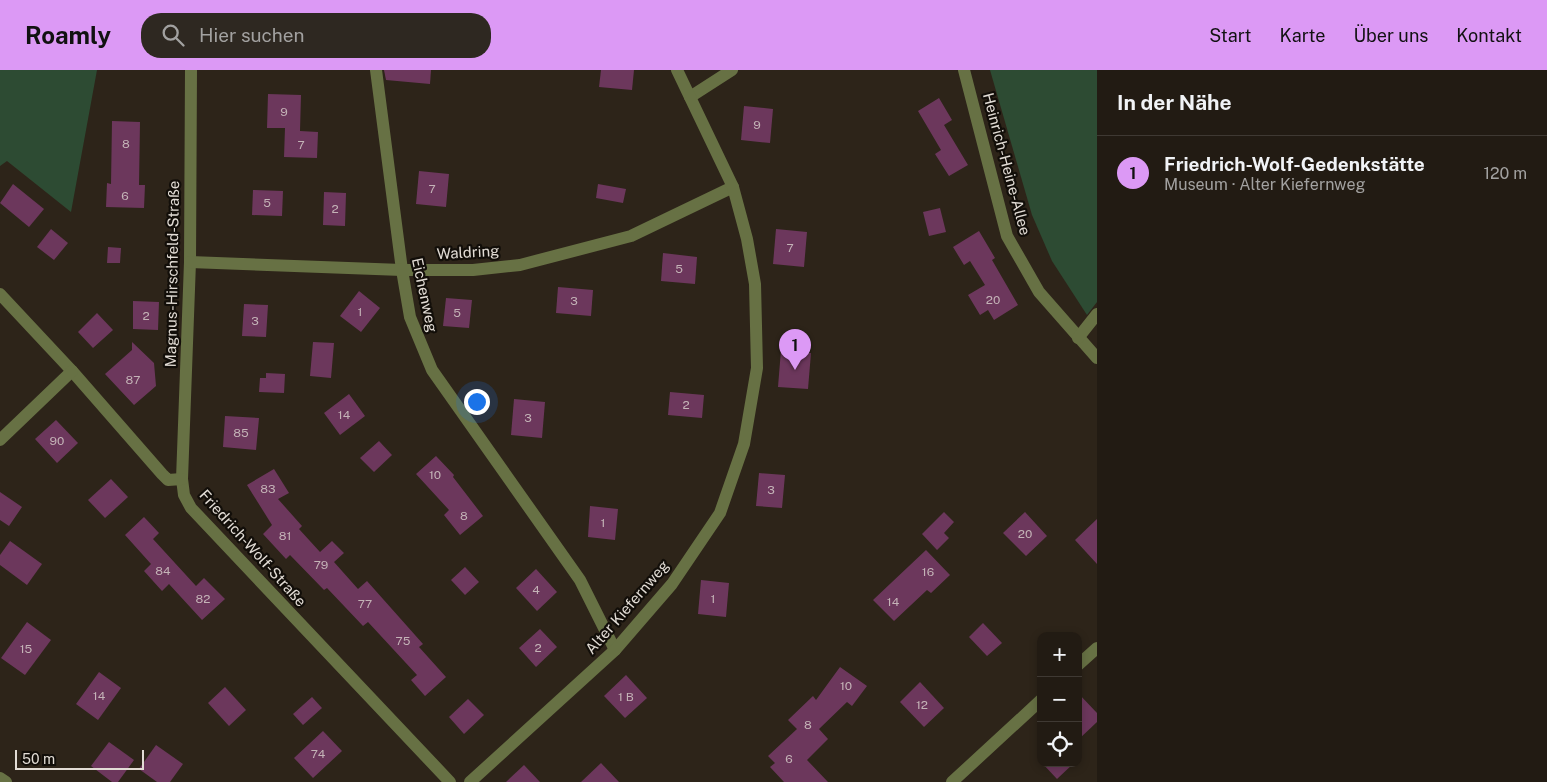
<!DOCTYPE html>
<html lang="de">
<head>
<meta charset="utf-8">
<style>
	:root { --surface:#221b13; --page:#2e2821; --text:#f1f3f6; --muted:#a2a1a0; --line:#3f3933; --accent:#dc99f5 }
	body { margin:0; font-family:"Public Sans",sans-serif; background:var(--page); color:var(--text) }
	.controls { position:absolute; right:15px; bottom:15px; display:grid; overflow:hidden; border-radius:10px; box-shadow:0 2px 8px #0003 }
	.controls button { width:45px; height:45px; display:grid; place-items:center; padding:0; border:0; border-bottom:1px solid var(--line); background:var(--surface); color:var(--text); font:25px sans-serif }
	.scale { position:absolute; left:15px; bottom:12px; width:129px; box-sizing:border-box; padding-left:5px; border:2px solid #e2dcd5; border-top:0; font-size:14px; line-height:18px; white-space:nowrap; color:#e2dcd5; -webkit-text-stroke:4px #120e09; paint-order:stroke }
	.you { position:absolute; left:476px; top:331px; width:18px; height:18px; margin:-12px; border:4px solid #fff; border-radius:50%; background:#1a73e8; box-shadow:0 0 0 8px #1a73e833 }
	.badge { display:grid; place-items:center; width:32px; height:32px; border-radius:50%; background:var(--accent); color:#111; font-size:16px; font-weight:700 }
	.pin { position:absolute; translate:-50% -41px; filter:drop-shadow(0 1px 2px #0008) }
	.pin::after { content:''; position:absolute; top:26px; width:18px; height:15px; background:inherit; clip-path:polygon(0 0,100% 0,50% 100%) }
	.list { margin:0; padding:0; list-style:none }
	h2 { display:flex; justify-content:space-between; align-items:center; height:65px; margin:0; padding:0 20px; font-size:21px }
	h2 small { font-size:16px; font-weight:400; color:var(--muted) }
	.list li { display:grid; grid-template-columns:32px 1fr auto; gap:15px; align-items:center; box-sizing:border-box; height:75px; padding:0 20px; border-top:1px solid var(--line) }
	.list b { display:block; font-size:19px; white-space:nowrap }
	.list p { margin:0; font-size:16px; white-space:nowrap; color:var(--muted) }
	.list em { font-size:16px; font-style:normal; color:var(--muted) }
	.icon { flex:none; width:28px; height:28px; fill:none; stroke:currentColor; stroke-width:2; stroke-linecap:round; stroke-linejoin:round }
	.map { position:relative; flex:none; width:1097px; height:712px; overflow:hidden }
	header { display:flex; align-items:center; gap:30px; box-sizing:border-box; height:70px; padding:0 25px; background:var(--accent); color:#111 }
	header strong { font-size:24px }
	nav { display:flex; gap:28px; margin-inline-start:auto; font-size:18px }
	.search { width:350px; height:45px; background:var(--page); display:flex; align-items:center; gap:12px; box-sizing:border-box; padding:0 18px; border-radius:20px; color:var(--muted); font-size:19px }
	main { display:flex }
	aside { flex:1; background:var(--surface) }
	.map>svg:first-child { display:block }
	.green { fill:#2d4b33 }
	.building { fill:#6c375c }
	.lines { fill:none; stroke-linecap:round; stroke-linejoin:round }
	.minor { stroke:#677144; stroke-width:12 }
	.labels { text-anchor:middle; dominant-baseline:central; stroke-width:4.5; stroke-linejoin:round; paint-order:stroke }
	.number-label { font-size:12px; fill:#c4b3b7 }
	.street-label { font-size:15px; fill:#e2dcd5; stroke:#120e09 }
</style>
</head>
<body>
<header>
<strong>Roamly</strong>
<div class="search"><svg class="icon" aria-label="search" viewBox="0 0 24 24"><circle cx="10" cy="10" r="6"/><path d="M15 15l6 6"/></svg>Hier suchen</div>
<nav><a>Start</a><a>Karte</a><a>Über uns</a><a>Kontakt</a></nav>
</header>
<main>
<div class="map">
<svg width="1097" height="712" viewBox="0 0 1097 712">
	<rect width="100%" height="100%" fill="#2d2419"/>
	<g class="green">
		<polygon points="0,0 97,0 71,142 7,91 0,96"/>
		<polygon points="990,0 1097,0 1097,232 1087,245 1052,191 1032,145"/>
	</g>
	<g class="building">
		<polygon points="384,0 431,0 430,14 386,10"/>
		<polygon points="601,0 634,0 632,20 599,17"/>
		<polygon points="268,24 301,25 300,61 318,62 317,88 284,87 285,58 267,58"/>
		<polygon points="939,28 952,50 944,55 968,95 949,106 935,84 941,80 918,41"/>
		<polygon points="744,36 773,39 770,73 741,70"/>
		<polygon points="112,51 140,52 139,115 145,115 144,138 106,137 107,113 111,114"/>
		<polygon points="419,101 449,104 446,137 416,134"/>
		<polygon points="13,114 44,139 29,157 0,133"/>
		<polygon points="598,114 626,119 623,133 596,128"/>
		<polygon points="253,120 283,121 282,146 252,145"/>
		<polygon points="324,122 346,123 345,156 323,155"/>
		<polygon points="940,138 946,162 929,166 923,142"/>
		<polygon points="51,159 68,173 54,190 37,177"/>
		<polygon points="776,159 807,162 804,197 773,194"/>
		<polygon points="979,161 995,188 992,190 1018,235 994,250 988,240 980,245 968,225 985,215 970,191 964,195 953,177"/>
		<polygon points="108,177 121,178 120,193 107,193"/>
		<polygon points="663,183 697,187 695,214 661,211"/>
		<polygon points="558,217 593,220 591,246 556,243"/>
		<polygon points="359,221 380,238 361,262 340,246"/>
		<polygon points="446,228 472,230 469,258 443,256"/>
		<polygon points="133,231 159,232 158,260 133,259"/>
		<polygon points="244,234 268,235 266,267 242,266"/>
		<polygon points="97,243 113,260 93,278 78,262"/>
		<polygon points="132,272 154,293 156,316 134,335 105,304 132,280"/>
		<polygon points="313,272 334,273 331,308 310,306"/>
		<polygon points="781,280 811,283 808,319 778,317"/>
		<polygon points="266,303 285,304 284,323 259,322 260,308 266,308"/>
		<polygon points="670,322 704,325 702,348 668,345"/>
		<polygon points="349,324 365,346 340,365 324,343"/>
		<polygon points="514,329 545,332 542,368 511,365"/>
		<polygon points="225,346 259,348 256,380 223,377"/>
		<polygon points="56,350 78,373 57,393 35,369"/>
		<polygon points="379,371 392,385 374,402 360,388"/>
		<polygon points="436,386 454,405 453,407 483,446 460,465 444,445 449,440 416,404"/>
		<polygon points="274,399 289,423 278,429 302,456 299,459 320,482 332,471 344,483 334,492 358,519 367,511 423,574 419,577 446,607 425,626 411,610 417,605 368,552 363,556 327,518 324,520 290,485 286,489 263,464 272,455 247,415"/>
		<polygon points="759,403 785,405 782,438 756,436"/>
		<polygon points="111,409 128,427 105,448 88,430"/>
		<polygon points="0,422 22,437 9,456 0,450"/>
		<polygon points="590,436 618,439 615,470 588,467"/>
		<polygon points="944,442 954,452 944,463 949,468 937,480 922,464"/>
		<polygon points="1025,442 1047,466 1026,486 1003,463"/>
		<polygon points="144,447 159,463 153,469 196,516 204,508 225,529 202,550 169,514 162,521 144,501 151,494 125,465"/>
		<polygon points="1097,449 1097,494 1075,470"/>
		<polygon points="10,471 42,494 27,515 0,495 0,485"/>
		<polygon points="926,480 950,505 931,523 927,520 894,551 873,530"/>
		<polygon points="465,497 479,512 465,525 451,510"/>
		<polygon points="536,499 557,522 537,541 516,518"/>
		<polygon points="701,510 729,513 726,547 698,544"/>
		<polygon points="27,552 51,570 25,605 1,588"/>
		<polygon points="983,553 1002,573 987,586 969,567"/>
		<polygon points="540,559 557,577 536,597 519,578"/>
		<polygon points="840,597 867,616 852,636 847,632 819,659 828,669 807,690 828,712 784,712 770,697 775,693 768,686 797,659 788,650 813,626 816,630"/>
		<polygon points="99,602 121,618 98,650 76,634"/>
		<polygon points="626,605 647,628 625,648 604,626"/>
		<polygon points="920,612 944,638 924,657 900,632"/>
		<polygon points="225,617 246,640 229,656 208,633"/>
		<polygon points="1078,623 1097,643 1097,652 1078,670"/>
		<polygon points="312,627 322,638 303,655 293,644"/>
		<polygon points="468,629 484,645 464,664 449,647"/>
		<polygon points="323,661 342,681 313,708 294,688"/>
		<polygon points="109,672 134,690 118,712 112,712 91,696"/>
		<polygon points="156,675 183,694 170,712 157,712 139,699"/>
		<polygon points="601,693 619,712 581,712"/>
		<polygon points="1042,693 1074,693 1057,709"/>
		<polygon points="524,695 540,712 506,712"/>
	</g>
	<g class="lines">
		<g class="minor">
			<polyline points="191,0 190,192 182,409 184,425 191,438 450,712"/>
			<polyline points="376,0 402,200 410,247 432,300 580,510 615,580"/>
			<polyline points="964,0 1007,166 1039,222 1097,288"/>
			<polyline points="690,27 732,0"/>
			<polyline points="190,192 402,200 473,200 520,195 631,166 733,117"/>
			<polyline points="0,224 72,301 162,404 168,410 182,409"/>
			<polyline points="1078,268 1097,244"/>
			<polyline points="0,370 72,301"/>
			<polyline points="1078,595 1097,578"/>
			<polyline points="0,708 6,712"/>
			<polyline points="470,712 615,580 672,514 720,443 744,374 757,298 755,214 747,169 733,117 677,0"/>
			<polyline points="952,712 1041,630"/>
		</g>
	</g>
	<g class="labels">
		<g class="number-label">
			<text x="284" y="42">9</text>
			<text x="757" y="55">9</text>
			<text x="126" y="74">8</text>
			<text x="301" y="75">7</text>
			<text x="432" y="119">7</text>
			<text x="125" y="126">6</text>
			<text x="267" y="133">5</text>
			<text x="335" y="139">2</text>
			<text x="790" y="178">7</text>
			<text x="679" y="199">5</text>
			<text x="993" y="230">20</text>
			<text x="574" y="231">3</text>
			<text x="360" y="242">1</text>
			<text x="457" y="243">5</text>
			<text x="146" y="246">2</text>
			<text x="255" y="251">3</text>
			<text x="133" y="310">87</text>
			<text x="686" y="335">2</text>
			<text x="344" y="345">14</text>
			<text x="528" y="348">3</text>
			<text x="241" y="363">85</text>
			<text x="57" y="371">90</text>
			<text x="435" y="405">10</text>
			<text x="268" y="419">83</text>
			<text x="771" y="420">3</text>
			<text x="464" y="446">8</text>
			<text x="603" y="453">1</text>
			<text x="1025" y="464">20</text>
			<text x="285" y="466">81</text>
			<text x="321" y="495">79</text>
			<text x="163" y="501">84</text>
			<text x="928" y="502">16</text>
			<text x="536" y="520">4</text>
			<text x="203" y="529">82</text>
			<text x="713" y="529">1</text>
			<text x="893" y="532">14</text>
			<text x="365" y="534">77</text>
			<text x="403" y="571">75</text>
			<text x="538" y="578">2</text>
			<text x="26" y="579">15</text>
			<text x="846" y="616">10</text>
			<text x="99" y="626">14</text>
			<text x="626" y="627">1 B</text>
			<text x="922" y="635">12</text>
			<text x="808" y="655">8</text>
			<text x="318" y="684">74</text>
			<text x="789" y="689">6</text>
		</g>
		<g class="street-label">
			<text transform="translate(1007 94) rotate(75)">Heinrich-Heine-Allee</text>
			<text transform="translate(468 182) rotate(-3)">Waldring</text>
			<text transform="translate(172 204) rotate(-89)">Magnus-Hirschfeld-Straße</text>
			<text transform="translate(425 225) rotate(78)">Eichenweg</text>
			<text transform="translate(253 478) rotate(48)">Friedrich-Wolf-Straße</text>
			<text transform="translate(627 537) rotate(-49)">Alter Kiefernweg</text>
		</g>
	</g>
</svg>
<div class="controls">
<button>+</button>
<button>−</button>
<button><svg class="icon" aria-label="locate" viewBox="0 0 24 24"><circle cx="12" cy="12" r="6"/><path d="M12 2v4M12 18v4M2 12h4M18 12h4"/></svg></button>
</div>
<div class="scale">50 m</div>
<div class="you"></div>
<div class="pin badge" style="left:795px;top:300px">1</div>
</div>
<aside>
<h2>In der Nähe<small></small></h2>
<ul class="list">
<li><span class="badge">1</span><div><b>Friedrich-Wolf-Gedenkstätte</b><p>Museum · Alter Kiefernweg</p></div><em>120 m</em></li>
</ul>
</aside>
</main>
</body>
</html>
